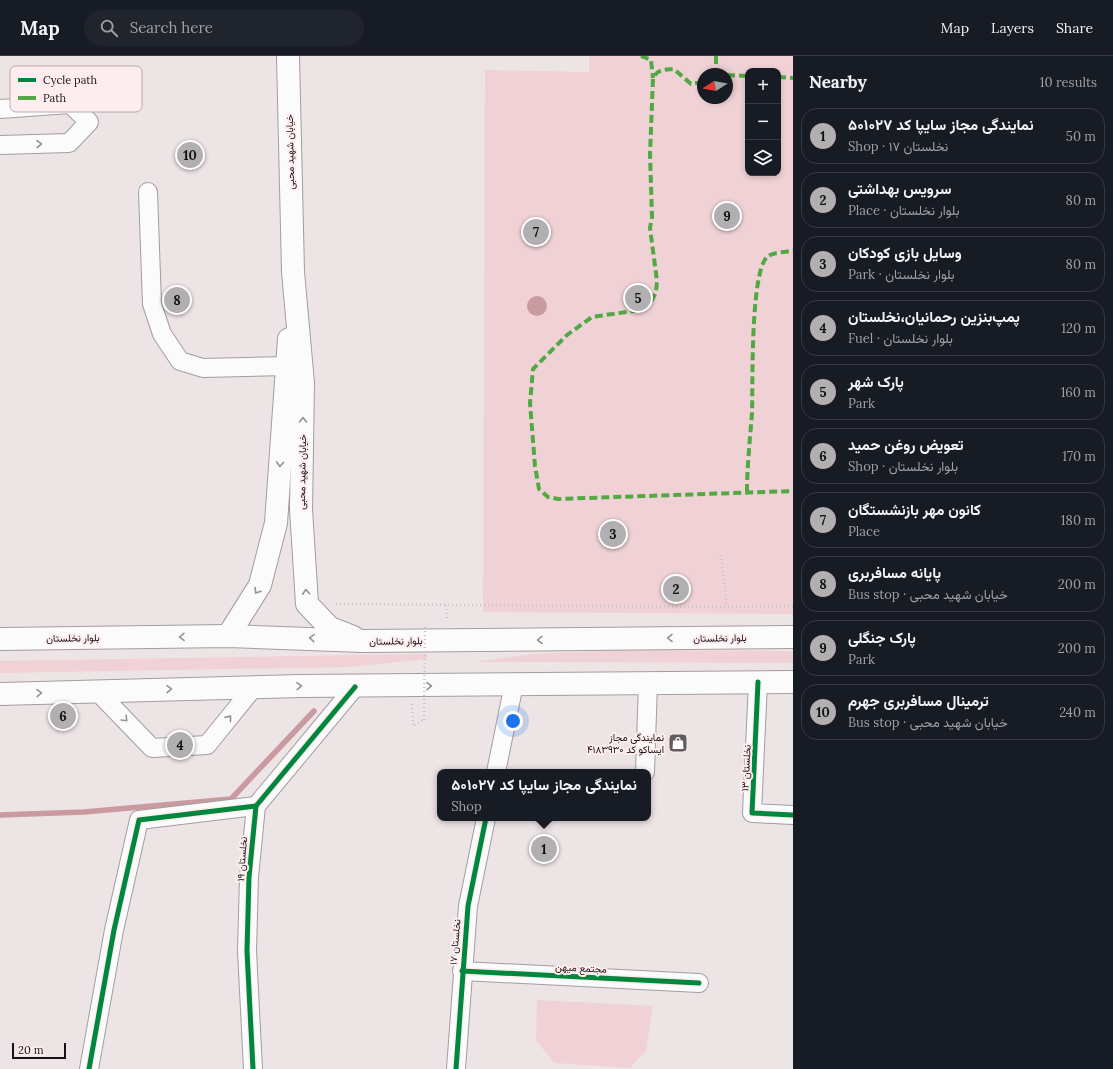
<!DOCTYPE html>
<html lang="en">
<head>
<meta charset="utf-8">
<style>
	:root { --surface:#171b24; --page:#20242c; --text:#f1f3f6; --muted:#9ea1a6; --line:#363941; --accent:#b1afb1 }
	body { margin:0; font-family:Lora,Vazirmatn,serif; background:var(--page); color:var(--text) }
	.controls { position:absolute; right:12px; top:12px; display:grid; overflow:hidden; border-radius:8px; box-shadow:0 2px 6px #0003 }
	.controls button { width:36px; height:36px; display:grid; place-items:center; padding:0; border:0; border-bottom:1px solid var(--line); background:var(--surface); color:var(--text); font:20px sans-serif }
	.compass { position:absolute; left:697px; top:12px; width:36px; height:36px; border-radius:50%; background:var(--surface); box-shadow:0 2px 6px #0003; rotate:259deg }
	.scale { position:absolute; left:12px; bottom:10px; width:54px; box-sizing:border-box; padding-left:4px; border:2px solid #171213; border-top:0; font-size:11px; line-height:14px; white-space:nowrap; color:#171213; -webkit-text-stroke:3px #feedef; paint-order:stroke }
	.you { position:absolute; left:513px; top:665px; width:14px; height:14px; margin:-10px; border:3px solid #fff; border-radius:50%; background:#1a73e8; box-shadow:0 0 0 6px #1a73e833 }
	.badge { display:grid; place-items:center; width:26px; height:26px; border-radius:50%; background:var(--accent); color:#111; font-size:13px; font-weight:700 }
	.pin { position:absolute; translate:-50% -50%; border:2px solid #fff; box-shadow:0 1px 4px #0006 }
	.popup { position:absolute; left:437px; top:713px; width:214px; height:52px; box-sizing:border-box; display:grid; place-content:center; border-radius:8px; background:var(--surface); filter:drop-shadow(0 1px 3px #0005); font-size:13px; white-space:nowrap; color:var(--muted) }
	.popup b { font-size:15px; color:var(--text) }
	.popup::after { content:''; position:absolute; left:50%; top:100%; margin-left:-8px; border:8px solid transparent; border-top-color:var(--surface) }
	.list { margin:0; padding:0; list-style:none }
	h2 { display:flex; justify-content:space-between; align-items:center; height:52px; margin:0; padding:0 16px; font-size:17px }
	h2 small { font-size:13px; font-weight:400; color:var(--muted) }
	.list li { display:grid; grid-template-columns:26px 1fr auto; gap:12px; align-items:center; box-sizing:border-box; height:56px; margin:0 8px 8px; padding:0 8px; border:1px solid var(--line); border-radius:16px }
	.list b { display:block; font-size:15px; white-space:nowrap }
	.list p { margin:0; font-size:13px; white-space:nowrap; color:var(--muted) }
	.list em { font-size:13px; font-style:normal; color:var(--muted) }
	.icon { flex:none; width:22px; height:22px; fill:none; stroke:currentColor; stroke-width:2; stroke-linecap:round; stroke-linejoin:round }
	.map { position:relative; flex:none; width:793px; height:1013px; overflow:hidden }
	header { display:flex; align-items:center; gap:24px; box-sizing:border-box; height:56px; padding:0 20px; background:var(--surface); border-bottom:1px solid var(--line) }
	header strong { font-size:19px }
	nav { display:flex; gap:22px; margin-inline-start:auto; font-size:14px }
	.search { width:280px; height:36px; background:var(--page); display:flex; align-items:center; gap:10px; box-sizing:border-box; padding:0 14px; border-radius:22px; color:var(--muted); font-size:15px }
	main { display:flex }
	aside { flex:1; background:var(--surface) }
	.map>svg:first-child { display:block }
	.green { fill:#f0d2d6; fill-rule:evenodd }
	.water { fill:#ca9aa1 }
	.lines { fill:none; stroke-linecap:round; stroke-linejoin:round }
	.stream { stroke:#ca9aa1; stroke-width:5.5 }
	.minor-casing { stroke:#a39d9e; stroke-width:20 }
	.major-casing { stroke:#a39d9e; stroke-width:24 }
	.path { stroke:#c8c6c6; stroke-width:2.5; stroke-dasharray:1 3; stroke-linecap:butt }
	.minor { stroke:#fcfbfb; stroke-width:18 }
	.major { stroke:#fcfbfb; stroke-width:22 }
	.path-bridge { stroke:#c8c6c6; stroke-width:2.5; stroke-dasharray:1 3; stroke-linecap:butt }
	.quiet { stroke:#52a842; stroke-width:4; stroke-dasharray:8 4; stroke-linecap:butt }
	.cycleway-casing { stroke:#feedef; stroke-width:8 }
	.cycleway { stroke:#00873e; stroke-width:5 }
	.oneway { stroke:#959293 }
	.labels { text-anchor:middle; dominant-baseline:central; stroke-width:4; stroke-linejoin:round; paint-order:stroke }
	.street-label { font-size:10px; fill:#171213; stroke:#feedef }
	.poi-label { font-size:10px; fill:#171213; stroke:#feedef; text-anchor:end }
	.key { fill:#feedef; stroke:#b9abad; stroke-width:1 }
	.key-label { font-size:11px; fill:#171213 }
</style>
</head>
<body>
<header>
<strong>Map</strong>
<div class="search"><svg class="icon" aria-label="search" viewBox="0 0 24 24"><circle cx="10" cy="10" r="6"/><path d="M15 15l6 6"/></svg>Search here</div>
<nav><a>Map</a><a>Layers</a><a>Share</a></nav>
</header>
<main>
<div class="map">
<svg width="793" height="1013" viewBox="0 0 793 1013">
	<rect width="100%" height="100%" fill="#ede4e5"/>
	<g class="green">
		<path d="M589 0H793V558L483 556 485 14 589 16ZM748 15H778V117H748ZM703 18H727V42H703Z"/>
		<polygon points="630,594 793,595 793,607 474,606 533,598"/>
		<polygon points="427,598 427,603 350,611 0,617 0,605"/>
		<polygon points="537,944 653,950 646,995 630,1012 554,1007 536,984"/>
	</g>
	<circle class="water" cx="537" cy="250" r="10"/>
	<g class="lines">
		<polyline class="stream" points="0,759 84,756 231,743 314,655"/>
		<g class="minor-casing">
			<g id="minor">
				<polyline points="0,53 70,48 89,66 69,87 0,89"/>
				<polyline points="148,136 152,248 162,278 180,305 203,312 287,310"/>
				<polyline points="758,626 752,757 793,759"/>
				<polyline points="97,635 152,692 207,689 254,631"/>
				<polyline points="496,716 514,628"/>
				<polyline points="645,716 648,627"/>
				<polyline points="462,915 699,927"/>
				<polyline points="89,1013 114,874 139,764 256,750"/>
				<polyline points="253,1013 247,895 249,821 256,750 355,631"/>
				<polyline points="456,1013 468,850 486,762"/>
			</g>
		</g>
		<g class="major-casing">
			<g id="major">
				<polyline points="288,0 293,216 303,327 301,453 307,548 330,572 353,581"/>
				<polyline points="228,580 260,529 276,467 289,283"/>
				<polyline points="0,583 228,580 363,585 793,581"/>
				<polyline points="0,638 300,630 793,626"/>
			</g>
		</g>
		<g class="path">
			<polyline points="721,499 727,551"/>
			<polyline points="336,548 727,551 793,550"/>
			<polyline points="446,549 447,565"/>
			<polyline points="412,648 413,670 424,664"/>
		</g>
		<use href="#minor" class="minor"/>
		<use href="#major" class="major"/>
		<polyline class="path-bridge" points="424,664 425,568"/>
		<g class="quiet">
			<polyline points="641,0 651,4 653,22"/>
			<polyline points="716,0 716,18"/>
			<polyline points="727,19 748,20"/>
			<polyline points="778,21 793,22"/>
			<path d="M703 26 691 28 674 13C664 14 658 13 653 22L650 98 652 161 650 172 657 225 656 236 652 244 640 254 592 261 567 279 533 313 530 347 535 410 539 433 548 441 558 443 793 435"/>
			<path d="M747 436C747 410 750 384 752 357 753 330 750 218 767 201 772 196 786 196 793 195"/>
		</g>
		<g class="cycleway-casing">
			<g id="cycleway">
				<polyline points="758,626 752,757 793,759"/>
				<polyline points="462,915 699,927"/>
				<polyline points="89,1013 114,874 139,764 256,750"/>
				<polyline points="253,1013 247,895 249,821 256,750 355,631"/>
				<polyline points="456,1013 468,850 486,762"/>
			</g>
		</g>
		<use href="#cycleway" class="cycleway"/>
	</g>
	<defs><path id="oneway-chevron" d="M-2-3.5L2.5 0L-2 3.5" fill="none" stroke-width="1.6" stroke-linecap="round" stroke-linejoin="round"/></defs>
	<g class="oneway">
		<use href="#oneway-chevron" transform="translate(39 88) rotate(-2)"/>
		<use href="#oneway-chevron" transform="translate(303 364) rotate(-89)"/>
		<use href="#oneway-chevron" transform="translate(280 408) rotate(94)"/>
		<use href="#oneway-chevron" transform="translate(257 535) rotate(122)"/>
		<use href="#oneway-chevron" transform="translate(306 536) rotate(-94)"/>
		<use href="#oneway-chevron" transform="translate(182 581) rotate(179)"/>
		<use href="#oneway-chevron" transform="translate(312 582) rotate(-177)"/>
		<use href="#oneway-chevron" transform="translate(670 582) rotate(179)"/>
		<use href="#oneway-chevron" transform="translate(540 584) rotate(179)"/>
		<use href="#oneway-chevron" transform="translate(299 630) rotate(-1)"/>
		<use href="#oneway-chevron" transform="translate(429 630) rotate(-1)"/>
		<use href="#oneway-chevron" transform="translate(169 633) rotate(-1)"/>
		<use href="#oneway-chevron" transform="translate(39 637) rotate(-1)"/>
		<use href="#oneway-chevron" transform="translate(229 662) rotate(-51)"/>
		<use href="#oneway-chevron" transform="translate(125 663) rotate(46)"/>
	</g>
	<defs>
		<g id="shop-square" transform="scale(1)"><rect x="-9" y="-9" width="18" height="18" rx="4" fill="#625c5c" stroke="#feedef"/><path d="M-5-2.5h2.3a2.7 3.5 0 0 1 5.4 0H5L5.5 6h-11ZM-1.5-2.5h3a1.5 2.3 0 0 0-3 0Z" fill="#fff"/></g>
	</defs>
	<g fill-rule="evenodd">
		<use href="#shop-square" x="678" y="687"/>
	</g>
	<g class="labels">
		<g class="street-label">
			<text transform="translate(290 96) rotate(-91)">خیابان شهید محبی</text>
			<text transform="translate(302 416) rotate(-89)">خیابان شهید محبی</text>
			<text transform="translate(73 582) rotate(-1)">بلوار نخلستان</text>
			<text transform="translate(720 582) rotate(-1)">بلوار نخلستان</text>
			<text transform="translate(396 585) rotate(-1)">بلوار نخلستان</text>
			<text transform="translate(746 712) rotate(-87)">نخلستان ۱۳</text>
			<text transform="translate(242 803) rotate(-86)">نخلستان ۱۹</text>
			<text transform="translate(455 886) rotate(-85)">نخلستان ۱۷</text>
			<text transform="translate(581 912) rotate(3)">مجتمع میهن</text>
		</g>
		<g class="poi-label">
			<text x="664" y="681">نمایندگی مجاز<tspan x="664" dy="12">ایساکو کد ۴۱۸۳۹۳۰</tspan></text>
		</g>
	</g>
	<rect x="10" y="10" width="132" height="46" rx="6" class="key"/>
	<rect x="18" y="22" width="18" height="4" fill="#00873e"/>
	<rect x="18" y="40" width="18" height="4" fill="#52a842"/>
	<g class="key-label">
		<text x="43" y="28">Cycle path</text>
		<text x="43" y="46">Path</text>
	</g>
</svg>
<div class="controls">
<button>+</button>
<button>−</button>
<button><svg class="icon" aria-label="layers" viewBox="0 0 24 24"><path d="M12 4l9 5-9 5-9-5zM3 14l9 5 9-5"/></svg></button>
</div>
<svg class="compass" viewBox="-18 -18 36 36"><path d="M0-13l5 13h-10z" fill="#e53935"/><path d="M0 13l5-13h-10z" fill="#9ea1a6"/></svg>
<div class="scale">20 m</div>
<div class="you"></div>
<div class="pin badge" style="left:544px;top:793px">1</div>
<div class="popup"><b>نمایندگی مجاز سایپا کد ۵۰۱۰۲۷</b>Shop</div>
<div class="pin badge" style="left:676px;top:533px">2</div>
<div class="pin badge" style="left:613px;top:478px">3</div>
<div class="pin badge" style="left:180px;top:689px">4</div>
<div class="pin badge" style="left:638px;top:242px">5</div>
<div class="pin badge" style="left:63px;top:660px">6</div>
<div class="pin badge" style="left:536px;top:176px">7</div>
<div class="pin badge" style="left:177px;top:244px">8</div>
<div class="pin badge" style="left:727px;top:160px">9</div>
<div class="pin badge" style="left:190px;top:99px">10</div>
</div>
<aside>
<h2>Nearby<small>10 results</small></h2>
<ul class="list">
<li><span class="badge">1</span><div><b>نمایندگی مجاز سایپا کد ۵۰۱۰۲۷</b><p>Shop · نخلستان ۱۷</p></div><em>50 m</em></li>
<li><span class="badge">2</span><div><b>سرویس بهداشتی</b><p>Place · بلوار نخلستان</p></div><em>80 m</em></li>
<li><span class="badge">3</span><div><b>وسایل بازی کودکان</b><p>Park · بلوار نخلستان</p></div><em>80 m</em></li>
<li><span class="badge">4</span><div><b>پمپ‌بنزین رحمانیان،نخلستان</b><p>Fuel · بلوار نخلستان</p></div><em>120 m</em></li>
<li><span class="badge">5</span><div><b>پارک شهر</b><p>Park</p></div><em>160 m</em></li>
<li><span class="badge">6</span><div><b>تعویض روغن حمید</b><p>Shop · بلوار نخلستان</p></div><em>170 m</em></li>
<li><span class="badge">7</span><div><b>کانون مهر بازنشستگان</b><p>Place</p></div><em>180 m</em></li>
<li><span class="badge">8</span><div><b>پایانه مسافربری</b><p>Bus stop · خیابان شهید محبی</p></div><em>200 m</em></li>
<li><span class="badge">9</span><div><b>پارک جنگلی</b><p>Park</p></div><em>200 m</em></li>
<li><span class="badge">10</span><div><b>ترمینال مسافربری جهرم</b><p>Bus stop · خیابان شهید محبی</p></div><em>240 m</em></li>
</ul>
</aside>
</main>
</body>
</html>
